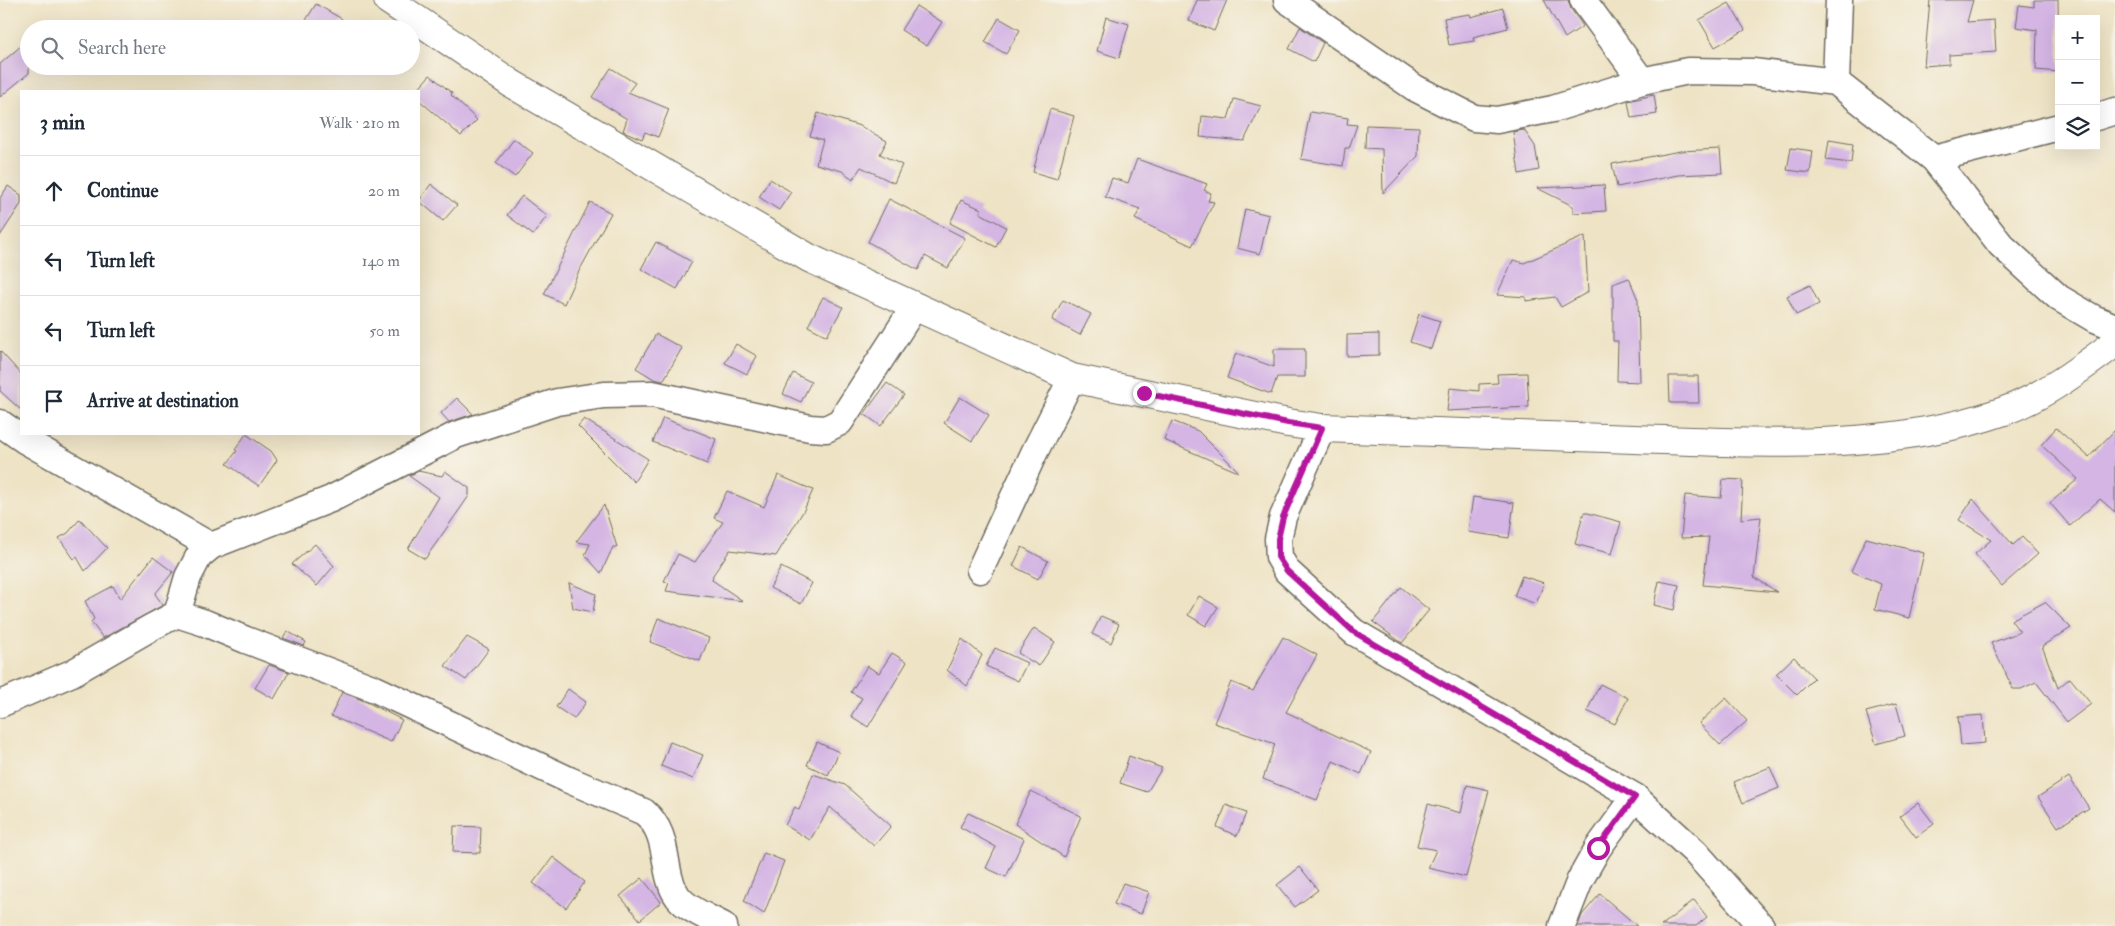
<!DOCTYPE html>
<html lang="en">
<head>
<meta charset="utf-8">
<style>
	:root { --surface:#fff; --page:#f2f2f3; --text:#1f2937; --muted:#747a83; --line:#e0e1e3 }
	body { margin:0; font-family:"IM FELL Double Pica",serif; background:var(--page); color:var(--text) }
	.controls { position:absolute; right:15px; top:15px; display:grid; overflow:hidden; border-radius:0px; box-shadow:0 5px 20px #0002 }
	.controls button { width:45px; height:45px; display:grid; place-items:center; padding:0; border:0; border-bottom:1px solid var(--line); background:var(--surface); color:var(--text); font:25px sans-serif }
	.stop { position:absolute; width:15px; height:15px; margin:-11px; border:4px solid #b5179e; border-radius:50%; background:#fff }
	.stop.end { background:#b5179e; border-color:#fff; box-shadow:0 1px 5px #0008 }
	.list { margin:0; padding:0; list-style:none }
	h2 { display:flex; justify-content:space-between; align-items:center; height:65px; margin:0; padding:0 20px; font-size:21px }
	h2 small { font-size:16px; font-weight:400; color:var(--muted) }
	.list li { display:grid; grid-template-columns:32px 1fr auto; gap:15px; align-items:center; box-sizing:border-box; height:70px; padding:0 20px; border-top:1px solid var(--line) }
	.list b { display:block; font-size:19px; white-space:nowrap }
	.list em { font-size:16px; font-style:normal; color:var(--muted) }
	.icon { flex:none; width:28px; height:28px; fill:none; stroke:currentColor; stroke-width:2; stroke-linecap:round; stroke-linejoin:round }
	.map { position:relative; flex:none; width:2115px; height:926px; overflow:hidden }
	.search { position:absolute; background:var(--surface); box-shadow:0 5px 20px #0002; left:20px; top:20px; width:400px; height:55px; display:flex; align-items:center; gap:12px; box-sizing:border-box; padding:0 18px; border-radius:28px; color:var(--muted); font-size:19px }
	.panel { position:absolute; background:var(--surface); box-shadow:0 5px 20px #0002; left:20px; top:90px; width:400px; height:345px; border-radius:0px }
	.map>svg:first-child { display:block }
	.building { fill:#d4b5e4 }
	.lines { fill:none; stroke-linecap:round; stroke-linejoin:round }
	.minor-casing { stroke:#6f6b61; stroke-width:29 }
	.tertiary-casing { stroke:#6f6b61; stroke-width:30 }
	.minor { stroke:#fff; stroke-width:26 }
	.tertiary { stroke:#fff; stroke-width:28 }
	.route { stroke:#b5179e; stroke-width:6 }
</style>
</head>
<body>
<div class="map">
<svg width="2115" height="926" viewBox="0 0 2115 926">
	<rect width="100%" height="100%" fill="#f7f3e8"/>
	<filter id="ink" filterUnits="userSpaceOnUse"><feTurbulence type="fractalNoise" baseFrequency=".02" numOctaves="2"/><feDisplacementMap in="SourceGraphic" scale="10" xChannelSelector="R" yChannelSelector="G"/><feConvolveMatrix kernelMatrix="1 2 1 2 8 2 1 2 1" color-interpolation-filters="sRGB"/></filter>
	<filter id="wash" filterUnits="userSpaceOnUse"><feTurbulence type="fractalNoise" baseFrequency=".0096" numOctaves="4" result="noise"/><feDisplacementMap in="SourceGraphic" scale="20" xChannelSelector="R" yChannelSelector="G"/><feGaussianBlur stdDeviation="1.12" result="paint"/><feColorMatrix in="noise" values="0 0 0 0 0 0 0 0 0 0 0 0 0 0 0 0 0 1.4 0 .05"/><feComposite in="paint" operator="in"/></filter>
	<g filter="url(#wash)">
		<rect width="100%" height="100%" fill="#eee3c5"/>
		<g id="blocks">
			<g class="building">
				<polygon points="1197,0 1227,0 1214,31 1189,21"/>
				<polygon points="1544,0 1568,0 1571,9 1583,26 1565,38"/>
				<polygon points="1930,0 1973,0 1967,22 1994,20 1996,52 1949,55 1949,64 1924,66"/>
				<polygon points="2034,0 2058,0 2059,72 2036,70 2037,30 2016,27 2019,5 2034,7"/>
				<polygon points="1729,3 1745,30 1715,47 1699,20"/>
				<polygon points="316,4 342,19 336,29 301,28"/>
				<polygon points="916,6 942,22 927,46 901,30"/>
				<polygon points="1503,8 1508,28 1473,37 1474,41 1449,45 1444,18 1470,14 1471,17"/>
				<polygon points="1106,17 1129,24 1119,58 1097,51"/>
				<polygon points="999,18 1020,30 1006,54 985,42"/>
				<polygon points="1300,27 1323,43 1314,62 1289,49"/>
				<polygon points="29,39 29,73 0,97 0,64"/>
				<polygon points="611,68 635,83 628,92 669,109 658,137 645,132 642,139 623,131 627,119 592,97"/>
				<polygon points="430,75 452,93 451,95 477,120 461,136 419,100 419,91 416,91"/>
				<polygon points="1654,95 1657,114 1631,118 1628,101"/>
				<polygon points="1234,99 1261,106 1244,141 1200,137 1202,116 1228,119"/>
				<polygon points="1050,109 1074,116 1057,179 1033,172"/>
				<polygon points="1310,112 1348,118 1347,124 1357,125 1349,148 1345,148 1343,166 1301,159"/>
				<polygon points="818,113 860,126 887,141 880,154 902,165 894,183 861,167 853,179 842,171 816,164 823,140 810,136"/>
				<polygon points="1366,125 1419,127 1418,156 1383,193 1382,149 1365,148"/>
				<polygon points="1524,130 1535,146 1539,170 1519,174 1513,132"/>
				<polygon points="514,139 533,153 515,177 496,163"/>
				<polygon points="1829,140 1853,144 1851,163 1826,160"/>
				<polygon points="1791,148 1813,151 1810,173 1787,170"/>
				<polygon points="1720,149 1722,173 1678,175 1617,187 1612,164 1680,151"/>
				<polygon points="1137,159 1207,184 1204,190 1211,193 1208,201 1214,202 1192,246 1135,219 1140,209 1105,197 1112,178 1128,183"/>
				<polygon points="770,179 791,192 779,210 759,197"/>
				<polygon points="431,184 457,205 443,221 419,201"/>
				<polygon points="1604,185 1606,211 1573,213 1573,206 1537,188"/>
				<polygon points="8,186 21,195 21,204 0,236 0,198"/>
				<polygon points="522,196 547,216 533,235 507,215"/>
				<polygon points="889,199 965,238 948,268 925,256 918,270 868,242"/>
				<polygon points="961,200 981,209 980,213 1006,227 996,247 950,223"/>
				<polygon points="590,202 611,213 578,273 564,304 544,294"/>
				<polygon points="1245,209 1269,215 1260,254 1237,248"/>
				<polygon points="1585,236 1588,292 1561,307 1555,297 1526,301 1526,297 1497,295 1513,260 1524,263"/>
				<polygon points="656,242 692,262 677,289 641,269"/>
				<polygon points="1629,278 1638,300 1640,382 1617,381 1618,341 1613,341 1613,284"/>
				<polygon points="1810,285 1819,304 1796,315 1787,296"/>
				<polygon points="823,297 843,307 827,336 808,326"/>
				<polygon points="1063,300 1091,314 1080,335 1052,320"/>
				<polygon points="1419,314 1440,321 1431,349 1410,342"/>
				<polygon points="656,334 682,348 663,381 654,379 636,368"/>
				<polygon points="1379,334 1379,355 1347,356 1347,335"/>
				<polygon points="736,344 757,356 747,374 725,363"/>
				<polygon points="1274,349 1305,349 1305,377 1277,377 1271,394 1227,378 1236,353 1274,367"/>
				<polygon points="0,351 21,374 21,410 0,391"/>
				<polygon points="793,373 811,382 801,402 783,394"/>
				<polygon points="1527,373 1529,407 1447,411 1450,388 1479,391 1479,384 1498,383 1497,374"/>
				<polygon points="1669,376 1698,376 1699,403 1670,403"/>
				<polygon points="887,383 904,395 881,426 864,414"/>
				<polygon points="960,397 989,415 972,441 944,423"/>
				<polygon points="457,398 473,414 449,422 441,413"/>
				<polygon points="663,418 716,439 707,464 653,442"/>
				<polygon points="584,419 648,459 634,482 578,426"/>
				<polygon points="1172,421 1198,431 1238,471 1238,472 1164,440"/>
				<polygon points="2056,428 2089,457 2115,430 2115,512 2100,499 2070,526 2050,503 2078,479 2041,445"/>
				<polygon points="246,434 271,451 277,460 259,486 227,464 237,451 235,450"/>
				<polygon points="418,471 442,476 445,471 469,488 469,496 425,559 408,549 439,497 409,476"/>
				<polygon points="778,475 813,490 804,510 776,556 730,550 713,575 712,580 743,601 666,591 669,583 664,581 678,554 695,562 723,522 714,518 727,491 764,507"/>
				<polygon points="1723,479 1743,480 1741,519 1761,517 1754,577 1777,592 1703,585 1709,537 1681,538 1685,495 1721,498"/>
				<polygon points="1473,497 1514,503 1509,538 1468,532"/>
				<polygon points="1973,499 2013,545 2022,537 2038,554 2002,586 1975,554 1991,540 1959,520"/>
				<polygon points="604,505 617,547 613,547 601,573 585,555 590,544 576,542"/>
				<polygon points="1584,512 1621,522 1612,554 1575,544"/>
				<polygon points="80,519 107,548 85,571 77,557 74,559 59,538 68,533"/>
				<polygon points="1866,538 1924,553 1909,618 1875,609 1881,584 1851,571"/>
				<polygon points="315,544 334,566 317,586 292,564"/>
				<polygon points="1022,547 1048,561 1038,579 1013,566"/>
				<polygon points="153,557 173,572 155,594 163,605 103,638 91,622 94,619 85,601 113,586 120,599"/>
				<polygon points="781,567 812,583 801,604 770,588"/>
				<polygon points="1522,576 1544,583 1536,604 1514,596"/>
				<polygon points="1659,581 1679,585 1674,610 1654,605"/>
				<polygon points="569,583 596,594 593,612 573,608"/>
				<polygon points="1401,587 1429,610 1402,643 1373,622"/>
				<polygon points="1199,596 1218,607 1206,626 1188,615"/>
				<polygon points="2045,602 2071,628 2042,646 2058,688 2070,678 2091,704 2067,722 2036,682 2021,689 2013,689 1991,643 2020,632 2011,620"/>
				<polygon points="1101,616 1119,624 1111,643 1092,634"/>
				<polygon points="658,618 709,638 700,661 650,642"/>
				<polygon points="1034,628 1055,642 1039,666 1018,653"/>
				<polygon points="287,631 306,642 304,646 283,638"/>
				<polygon points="467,637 489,649 466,680 445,666"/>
				<polygon points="1283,637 1317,655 1286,712 1371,752 1361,774 1333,761 1317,800 1263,779 1275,744 1214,723 1231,682 1253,691"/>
				<polygon points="962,639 982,655 967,686 947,670"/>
				<polygon points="995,648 1027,663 1018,681 986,666"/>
				<polygon points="892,653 907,662 868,727 851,716 862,698 851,692 867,666 879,673"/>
				<polygon points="1794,657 1814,678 1797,695 1776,674"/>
				<polygon points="269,665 289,672 274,699 255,688"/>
				<polygon points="1600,684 1628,698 1615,724 1587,711"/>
				<polygon points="568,689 586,702 574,719 556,707"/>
				<polygon points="342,692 369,703 402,720 391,742 331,716"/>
				<polygon points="1726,698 1747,721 1720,745 1699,723"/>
				<polygon points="1896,704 1905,736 1876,744 1866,712"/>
				<polygon points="1983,715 1985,743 1961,745 1958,717"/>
				<polygon points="670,742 703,755 693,779 661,766"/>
				<polygon points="817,742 839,752 828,775 807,765"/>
				<polygon points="1129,756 1162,768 1147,792 1120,783"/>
				<polygon points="1770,767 1779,788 1743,803 1734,782"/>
				<polygon points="813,774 845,785 891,826 874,846 830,807 810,840 785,825 795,807 799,810"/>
				<polygon points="2069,777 2089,808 2058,827 2038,797"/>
				<polygon points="1467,785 1489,790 1466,877 1428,868 1436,850 1417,846 1428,804 1461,813"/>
				<polygon points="1031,791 1081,816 1064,857 1015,824"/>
				<polygon points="1918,803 1934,824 1916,837 1900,816"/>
				<polygon points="1226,805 1246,813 1237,836 1217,827"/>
				<polygon points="968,813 1024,839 1006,877 986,868 996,847 960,827"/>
				<polygon points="454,826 481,827 480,853 453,852"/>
				<polygon points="764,853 784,861 764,914 744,901"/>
				<polygon points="553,857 585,882 566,908 533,883"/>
				<polygon points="1300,867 1318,890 1295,907 1277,885"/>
				<polygon points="642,878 661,902 640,920 620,896"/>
				<polygon points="1123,883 1149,892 1141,914 1114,904"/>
				<polygon points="1600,894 1637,926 1578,926 1582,915"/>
				<polygon points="1694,900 1707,917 1696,926 1661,926"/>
			</g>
		</g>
	</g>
	<g filter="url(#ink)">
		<use href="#blocks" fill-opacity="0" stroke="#6f6b61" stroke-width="1"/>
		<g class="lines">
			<g class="minor-casing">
				<g id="minor">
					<polyline points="1287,0 1415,88 1474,118 1497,120 1553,109 1642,81 1688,71 1753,72 1836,82 1934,159 2001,245 2059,298 2093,318 2115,327"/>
					<polyline points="1583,0 1642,81"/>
					<polyline points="1836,82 1839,0"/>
					<polyline points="2096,117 2115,111"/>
					<polyline points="1934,159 2059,127"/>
					<polyline points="0,423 26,441 211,546"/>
					<polyline points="1322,428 1283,517 1278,539 1279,557 1287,571 1354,632 1635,797 1695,852 1761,926"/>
					<polyline points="980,570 1034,453 1072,378"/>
					<path d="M177 614 205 623 246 640 375 689 569 780 644 812C672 835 660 872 678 897 688 910 710 918 724 926"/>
					<polyline points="0,704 72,673 152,627 177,614 188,577 199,556 211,546 331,499 456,435 557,402 604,395 652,394 810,428 826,429 840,422 915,306"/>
					<polyline points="1562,926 1580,880 1598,848 1635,797"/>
				</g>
			</g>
			<g class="tertiary-casing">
				<path id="tertiary" d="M388 0 512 84 809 258 1072 378 1288 423 1322 428C1426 432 1530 435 1634 439 1754 443 1888 452 2004 411 2045 396 2080 369 2115 343"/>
			</g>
			<use href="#minor" class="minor"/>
			<use href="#tertiary" class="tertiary"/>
		</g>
	</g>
	<g class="lines" filter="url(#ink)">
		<polyline class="route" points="1144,393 1288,423 1322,428 1283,517 1278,539 1278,557 1287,571 1354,632 1635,797 1598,848"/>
	</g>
</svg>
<div class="controls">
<button>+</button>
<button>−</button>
<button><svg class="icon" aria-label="layers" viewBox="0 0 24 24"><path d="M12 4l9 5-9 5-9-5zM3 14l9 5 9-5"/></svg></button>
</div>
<div class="stop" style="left:1598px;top:848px"></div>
<div class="stop end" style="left:1144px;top:393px"></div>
<div class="search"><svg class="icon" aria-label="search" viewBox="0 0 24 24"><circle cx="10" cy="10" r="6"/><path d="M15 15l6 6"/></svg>Search here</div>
<section class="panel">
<h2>3 min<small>Walk · 210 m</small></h2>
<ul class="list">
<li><svg class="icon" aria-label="ahead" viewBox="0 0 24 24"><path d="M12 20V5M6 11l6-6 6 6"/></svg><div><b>Continue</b></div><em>20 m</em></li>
<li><svg class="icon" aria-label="left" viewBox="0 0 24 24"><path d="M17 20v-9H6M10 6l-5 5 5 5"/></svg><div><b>Turn left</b></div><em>140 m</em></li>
<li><svg class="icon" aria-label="left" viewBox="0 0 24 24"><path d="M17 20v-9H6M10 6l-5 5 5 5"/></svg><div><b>Turn left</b></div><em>50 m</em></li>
<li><svg class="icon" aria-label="arrive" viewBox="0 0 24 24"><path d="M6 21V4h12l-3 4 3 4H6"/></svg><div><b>Arrive at destination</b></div></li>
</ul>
</section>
</div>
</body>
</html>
